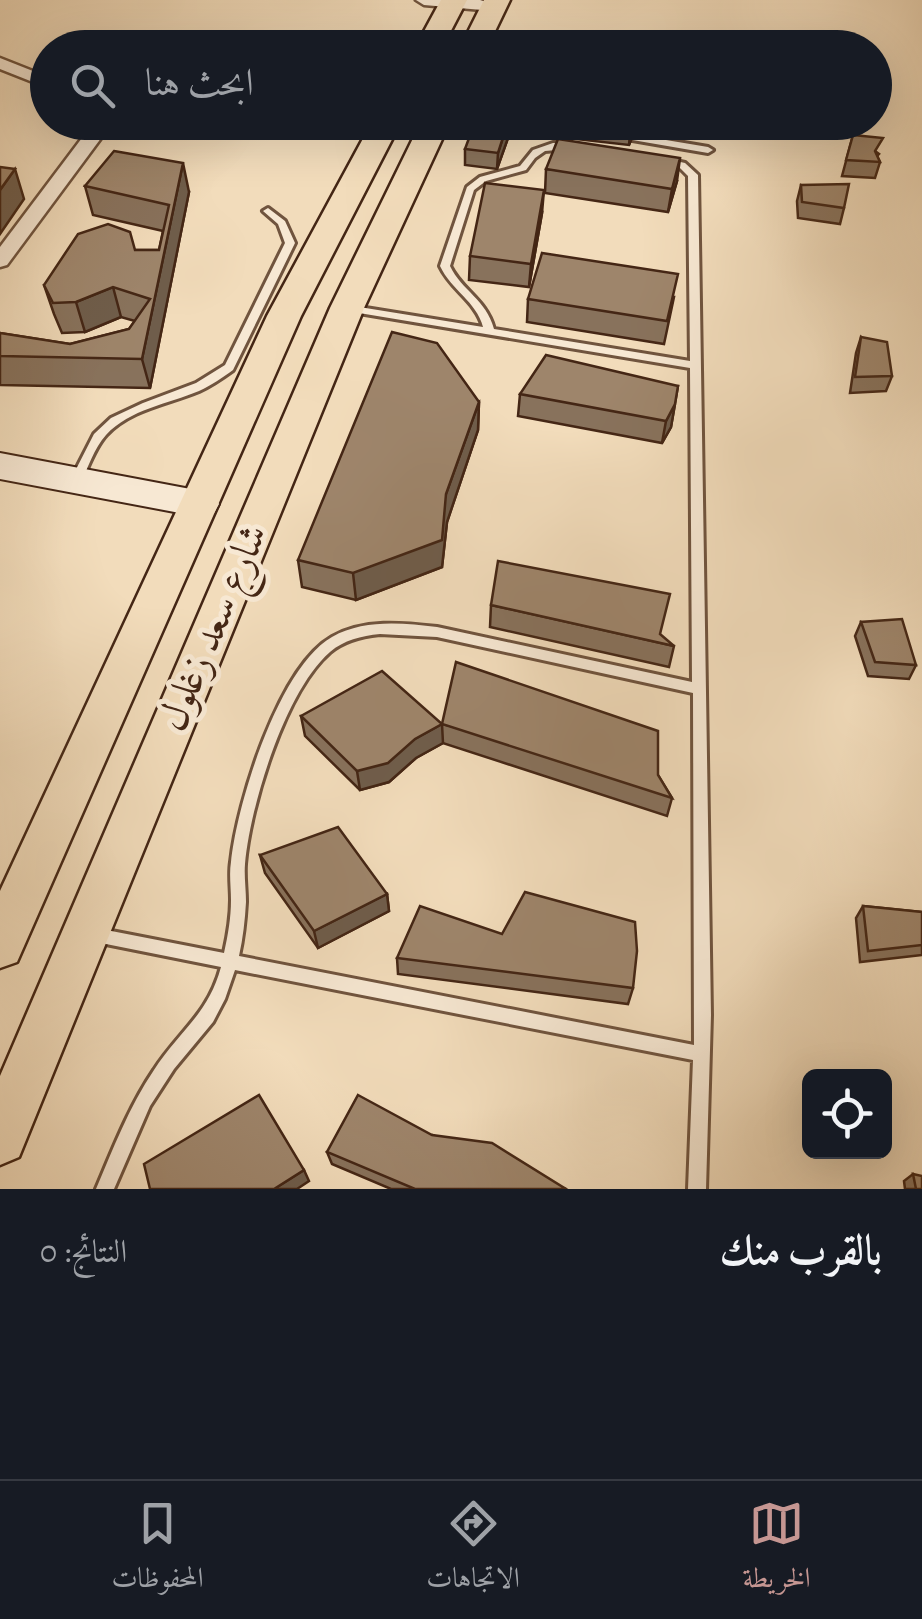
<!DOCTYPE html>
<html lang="ar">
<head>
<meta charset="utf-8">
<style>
	:root { --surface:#171b24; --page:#242831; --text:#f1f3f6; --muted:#9ea1a6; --line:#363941; --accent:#c59692 }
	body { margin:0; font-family:Alegreya,Amiri,serif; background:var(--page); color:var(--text); direction:rtl }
	.controls { position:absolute; right:30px; bottom:30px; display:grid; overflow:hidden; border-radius:15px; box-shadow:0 10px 40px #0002 }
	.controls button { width:90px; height:90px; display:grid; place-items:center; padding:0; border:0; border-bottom:2px solid var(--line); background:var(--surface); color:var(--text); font:50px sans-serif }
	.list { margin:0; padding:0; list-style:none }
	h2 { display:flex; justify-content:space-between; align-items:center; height:130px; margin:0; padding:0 40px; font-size:42px }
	h2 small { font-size:32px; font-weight:400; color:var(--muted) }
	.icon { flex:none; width:55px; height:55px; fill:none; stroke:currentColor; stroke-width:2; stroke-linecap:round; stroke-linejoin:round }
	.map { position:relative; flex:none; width:922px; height:1189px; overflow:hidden; direction:ltr }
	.search { position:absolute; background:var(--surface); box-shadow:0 10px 40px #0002; left:30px; right:30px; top:30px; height:110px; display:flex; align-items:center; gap:25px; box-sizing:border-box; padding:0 35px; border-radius:55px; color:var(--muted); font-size:38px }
	.sheet { height:290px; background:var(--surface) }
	nav { display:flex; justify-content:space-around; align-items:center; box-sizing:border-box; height:140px; border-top:2px solid var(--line); background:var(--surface); font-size:28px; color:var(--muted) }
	nav a { display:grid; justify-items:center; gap:5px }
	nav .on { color:var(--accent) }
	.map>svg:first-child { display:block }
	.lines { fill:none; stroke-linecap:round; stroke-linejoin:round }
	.lane-casing { stroke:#70543e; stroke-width:6 }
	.street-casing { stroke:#70543e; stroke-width:5 }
	.secondary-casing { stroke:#442615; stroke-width:4 }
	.primary-casing { stroke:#442615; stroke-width:5 }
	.lane { fill:#f7e8d3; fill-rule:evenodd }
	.street { fill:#f7e8d3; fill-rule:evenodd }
	.secondary { fill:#f7e8d3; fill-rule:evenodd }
	.primary { fill:#f2dcbb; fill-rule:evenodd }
	.wall { fill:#88725c; stroke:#442615; stroke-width:2.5 }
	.shaded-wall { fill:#6f5d4b; stroke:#442615; stroke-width:2.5 }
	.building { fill:#9e856b; stroke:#442615; stroke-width:2.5 }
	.labels { text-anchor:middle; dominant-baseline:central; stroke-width:10; stroke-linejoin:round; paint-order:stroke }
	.street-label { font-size:40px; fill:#442615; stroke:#f7e8d3 }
</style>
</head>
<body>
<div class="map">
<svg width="922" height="1189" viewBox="0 0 922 1189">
	<rect width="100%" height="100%" fill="#f2dcbb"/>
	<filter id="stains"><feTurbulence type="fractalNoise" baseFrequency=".002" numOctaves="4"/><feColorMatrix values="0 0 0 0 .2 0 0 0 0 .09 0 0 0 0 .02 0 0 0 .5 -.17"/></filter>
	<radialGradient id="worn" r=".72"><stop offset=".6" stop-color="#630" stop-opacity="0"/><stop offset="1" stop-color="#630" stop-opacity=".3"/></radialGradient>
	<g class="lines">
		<g class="lane-casing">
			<g id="lane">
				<polygon points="618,132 708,147 713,150 708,153 615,137 613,135"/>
				<path d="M553 143H568L573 146 568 149 545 151 535 158 526 170 486 181 474 190 450 266C462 291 486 299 494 329L690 361 688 176 679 167 662 162 667 159 685 163 698 175 711 1015 706 1189H688L693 1060 235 970 225 999 213 1022 174 1069 150 1106 114 1189H96C113 1149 129 1107 154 1070 179 1031 208 1015 221 967L96 942 91 940 88 935 91 930 96 928 224 953C228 935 231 918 231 900 231 887 229 874 231 862 237 803 279 667 332 637 364 619 402 623 437 627L692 682 690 368 347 311 342 308 347 305 483 327C476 301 451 290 440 266L467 187 480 177 520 166 533 150ZM380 634 437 637 693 693 694 1045 239 956C243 938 245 920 246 902 246 889 244 876 245 864 250 806 285 691 330 652 344 640 361 636 380 634Z"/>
				<path d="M268 208 285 221 295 243 233 370C222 378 212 385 199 391 168 404 130 409 106 435 94 448 88 468 80 484H72L70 481 94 434 111 418 143 403 196 383 225 365 285 243 278 224 263 211Z"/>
			</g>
		</g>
		<g class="street-casing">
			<g id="street">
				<polygon points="416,0 480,0 502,6 494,11 424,5"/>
				<polygon points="0,58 48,77 48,88 0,69"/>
				<polygon points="94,122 113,122 7,265 0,267 0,247"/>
			</g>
		</g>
		<g class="secondary-casing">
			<polygon id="secondary" points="0,453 201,491 214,495 219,504 214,513 201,517 0,479"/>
		</g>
		<g class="primary-casing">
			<g id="primary">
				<polygon points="441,0 467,0 442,48 415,48"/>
				<polygon points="484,0 510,0 487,48 460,48"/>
				<polygon points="372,122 401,122 301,316 17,962 0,968 0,891 267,316"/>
				<polygon points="421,122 450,122 364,308 19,1157 0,1165 0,1076 330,308"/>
			</g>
		</g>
		<use href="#lane" class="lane"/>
		<use href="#street" class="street"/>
		<use href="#secondary" class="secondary"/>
		<use href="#primary" class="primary"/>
	</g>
	<g class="wall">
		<polygon points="532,122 638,122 629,145 531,134"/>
		<polygon points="853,135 879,154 877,156 880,162 875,178 842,176"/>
		<polygon points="508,138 497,169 465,165 465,149"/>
		<polygon points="546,169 677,181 668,212 545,193"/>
		<polygon points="801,185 844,208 840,224 798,218 797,201"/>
		<polygon points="85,186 189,192 150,388 0,385 0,333 70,344 129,329 135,321 121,317 85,332 62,333 54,314 44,285 135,250 159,250 163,231 93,215"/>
		<polygon points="542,213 529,287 469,280 470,256"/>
		<polygon points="674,297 664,344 527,322 528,299"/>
		<polygon points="861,337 892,376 886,391 850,393 856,353"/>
		<polygon points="678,386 671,427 662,443 518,416 520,394"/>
		<polygon points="479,402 478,430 447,522 442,567 356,600 302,587 298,560"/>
		<polygon points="491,605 674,646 669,667 490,627"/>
		<polygon points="861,622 916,665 909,679 868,676 855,636"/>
		<polygon points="301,716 442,724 658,775 672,798 667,816 443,743 416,758 389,782 360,790 305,736"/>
		<polygon points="260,855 387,894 389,911 318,948 265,873"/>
		<polygon points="863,906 922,912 922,955 860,962 856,918"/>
		<polygon points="502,934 633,988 628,1004 398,974 397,958"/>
		<polygon points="432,1135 566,1189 391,1189 332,1164 327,1152"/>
		<polygon points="913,1174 922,1189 905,1189 904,1181"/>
	</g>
	<g class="shaded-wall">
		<polygon points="508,122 508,138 497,169 498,153"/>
		<polygon points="631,122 638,122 629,145"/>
		<polygon points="680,158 677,181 668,212 672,189"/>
		<polygon points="183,163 189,192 150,388 142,359"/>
		<polygon points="15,169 24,199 0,234 0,190"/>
		<polygon points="544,190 542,213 529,287 531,264"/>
		<polygon points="113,287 121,317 85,332 76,302"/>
		<polygon points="479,402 478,430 447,522 442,567 356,600 353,573 446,494"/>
		<polygon points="675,404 671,427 662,443 666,421"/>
		<polygon points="442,724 443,743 416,758 389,782 360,790 357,771"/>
		<polygon points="387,894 389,911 318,948 314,931"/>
		<polygon points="304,1170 309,1181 297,1189 274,1189"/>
	</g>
	<g class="building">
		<polygon points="518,39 566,44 562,48 517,48"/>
		<polygon points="475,122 508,122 498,153 465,149"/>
		<polygon points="853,135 883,138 875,151 880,162 846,160"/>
		<polygon points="558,139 680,158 672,189 546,169"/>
		<polygon points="114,151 183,163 142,359 0,356 0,333 70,344 129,329 150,299 113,287 76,302 53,303 44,285 78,234 108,224 130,232 135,250 159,250 169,205 85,186"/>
		<polygon points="0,167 15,169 0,190"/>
		<polygon points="485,183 544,190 531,264 470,256"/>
		<polygon points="849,184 844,208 802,202 801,185"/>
		<polygon points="542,253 678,274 667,321 528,299"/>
		<polygon points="392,332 437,343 479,402 446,494 442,540 353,573 298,560"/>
		<polygon points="861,337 887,342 892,376 855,377"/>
		<polygon points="546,355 678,386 675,404 666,421 520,394"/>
		<polygon points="498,561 670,594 660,634 674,646 491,605"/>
		<polygon points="902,619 916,665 875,662 861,622"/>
		<polygon points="456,662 658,731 658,775 672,798 442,724"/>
		<polygon points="382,671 442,724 415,739 388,763 357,771 301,716"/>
		<polygon points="338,827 387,894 314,931 260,855"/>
		<polygon points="525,892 635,922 637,951 633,988 397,958 420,906 502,934"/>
		<polygon points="863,906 922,912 922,945 868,951"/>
		<polygon points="259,1095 304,1170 274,1189 150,1189 144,1164"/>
		<polygon points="358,1095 432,1135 492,1143 566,1189 415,1189 327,1152"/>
		<polygon points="913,1174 922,1176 922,1189 916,1189"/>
	</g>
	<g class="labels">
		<g class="street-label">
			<text transform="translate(212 627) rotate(-67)">شارع سعد زغلول</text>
		</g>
	</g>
	<rect width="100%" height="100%" filter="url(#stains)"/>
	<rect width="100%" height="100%" fill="url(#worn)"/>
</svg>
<div class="controls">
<button><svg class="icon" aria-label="locate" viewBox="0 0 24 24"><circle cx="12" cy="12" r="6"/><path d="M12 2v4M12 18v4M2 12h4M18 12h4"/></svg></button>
</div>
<div class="search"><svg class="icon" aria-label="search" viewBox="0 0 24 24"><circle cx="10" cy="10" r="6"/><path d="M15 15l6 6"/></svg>ابحث هنا</div>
</div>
<section class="sheet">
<h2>بالقرب منك<small>النتائج: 0</small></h2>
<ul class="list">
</ul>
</section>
<nav>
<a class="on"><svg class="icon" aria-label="map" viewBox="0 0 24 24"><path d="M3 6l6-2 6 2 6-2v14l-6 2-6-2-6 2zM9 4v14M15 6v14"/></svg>الخريطة</a>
<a><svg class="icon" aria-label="directions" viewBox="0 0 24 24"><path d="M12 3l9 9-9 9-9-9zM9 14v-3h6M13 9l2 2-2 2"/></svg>الاتجاهات</a>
<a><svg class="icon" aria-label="saved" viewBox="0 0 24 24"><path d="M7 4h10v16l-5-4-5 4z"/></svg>المحفوظات</a>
</nav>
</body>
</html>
